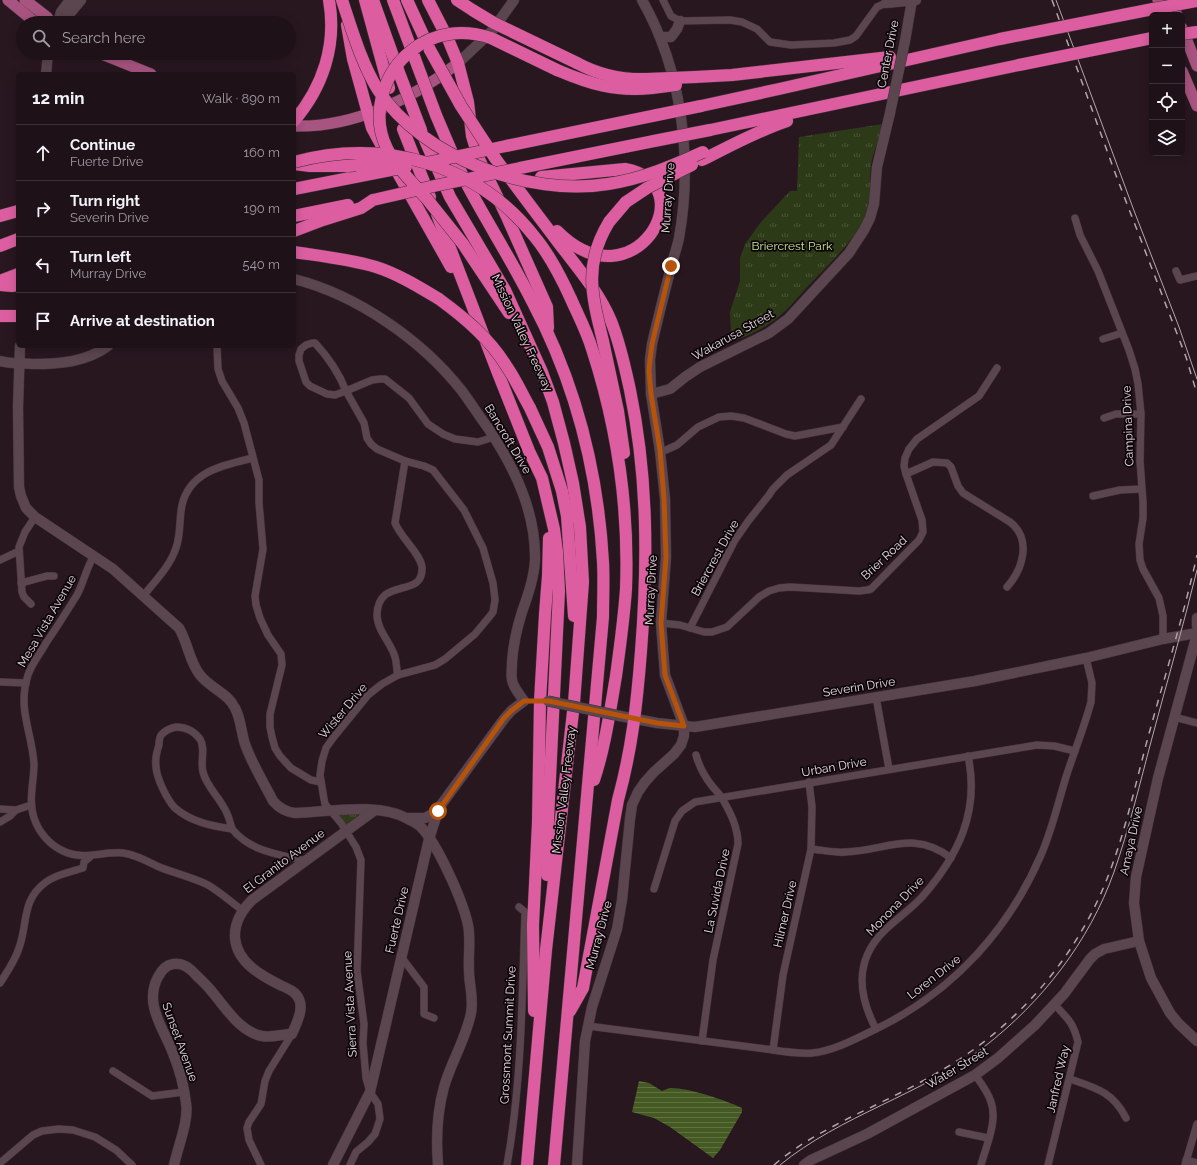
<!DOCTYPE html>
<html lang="en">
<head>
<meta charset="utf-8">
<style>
	:root { --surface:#1f1118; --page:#271a21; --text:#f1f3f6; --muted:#a19da2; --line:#3c3137 }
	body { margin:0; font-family:Raleway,sans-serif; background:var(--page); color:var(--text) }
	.controls { position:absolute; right:12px; top:12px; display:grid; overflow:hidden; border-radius:6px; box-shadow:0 2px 10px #0003 }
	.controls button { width:36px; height:36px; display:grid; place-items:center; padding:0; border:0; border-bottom:1px solid var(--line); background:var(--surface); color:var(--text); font:20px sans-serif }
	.stop { position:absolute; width:12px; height:12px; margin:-9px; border:3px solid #b45309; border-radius:50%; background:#fff }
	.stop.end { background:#b45309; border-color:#fff; box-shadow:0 1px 4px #0008 }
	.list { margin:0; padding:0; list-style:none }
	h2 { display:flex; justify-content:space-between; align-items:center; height:52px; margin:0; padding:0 16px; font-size:17px }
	h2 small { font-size:13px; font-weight:400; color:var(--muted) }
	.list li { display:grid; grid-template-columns:26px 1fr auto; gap:12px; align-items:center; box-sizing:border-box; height:56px; padding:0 16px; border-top:1px solid var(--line) }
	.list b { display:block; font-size:15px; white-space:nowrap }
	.list p { margin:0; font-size:13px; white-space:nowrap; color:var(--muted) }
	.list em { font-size:13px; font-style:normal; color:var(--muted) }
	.icon { flex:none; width:22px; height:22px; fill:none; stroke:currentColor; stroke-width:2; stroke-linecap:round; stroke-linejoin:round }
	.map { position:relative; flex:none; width:1197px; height:1165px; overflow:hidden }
	.search { position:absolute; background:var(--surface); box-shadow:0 2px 10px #0003; left:16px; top:16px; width:280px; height:44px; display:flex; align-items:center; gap:10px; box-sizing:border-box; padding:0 14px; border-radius:22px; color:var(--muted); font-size:15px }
	.panel { position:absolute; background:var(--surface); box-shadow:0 2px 10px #0003; left:16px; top:72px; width:280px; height:276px; border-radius:6px }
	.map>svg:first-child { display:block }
	.park { fill:url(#park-tufts) }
	.water { fill:url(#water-rules) }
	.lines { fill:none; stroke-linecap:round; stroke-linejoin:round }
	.street-casing { stroke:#403238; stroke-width:8 }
	.secondary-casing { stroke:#403238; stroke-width:11 }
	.primary-casing { stroke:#403238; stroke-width:12 }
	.highway-casing { stroke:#403238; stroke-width:13 }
	.street { stroke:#5b454f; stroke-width:7 }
	.secondary { stroke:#5b454f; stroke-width:10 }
	.primary { stroke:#a85480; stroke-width:11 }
	.highway { stroke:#dc5ea1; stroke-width:12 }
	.tram { stroke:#b3a5ac; stroke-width:1 }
	.rail { stroke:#b3a5ac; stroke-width:1.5; stroke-dasharray:7 7; stroke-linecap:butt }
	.secondary-bridge-casing { stroke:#403238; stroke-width:11; stroke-linecap:butt }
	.highway-bridge-casing { stroke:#403238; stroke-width:13; stroke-linecap:butt }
	.secondary-bridge { stroke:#5b454f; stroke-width:10 }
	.highway-bridge { stroke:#dc5ea1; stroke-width:12 }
	.route { stroke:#b45309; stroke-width:5 }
	.labels { text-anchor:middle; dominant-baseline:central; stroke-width:3.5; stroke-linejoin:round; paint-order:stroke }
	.street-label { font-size:12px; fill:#e7dae0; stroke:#0d0609 }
	.park-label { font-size:12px; fill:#c3e693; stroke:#0d0609 }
</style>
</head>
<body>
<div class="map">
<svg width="1197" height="1165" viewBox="0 0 1197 1165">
	<defs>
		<pattern id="park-tufts" width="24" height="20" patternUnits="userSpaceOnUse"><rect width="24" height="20" fill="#2d3a17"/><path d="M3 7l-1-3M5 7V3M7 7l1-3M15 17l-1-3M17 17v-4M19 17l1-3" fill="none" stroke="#4b5638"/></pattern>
		<pattern id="water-rules" width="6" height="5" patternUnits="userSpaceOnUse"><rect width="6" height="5" fill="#455a23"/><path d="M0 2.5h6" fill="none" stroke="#607143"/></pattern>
	</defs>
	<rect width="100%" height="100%" fill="#291720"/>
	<g class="park">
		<path d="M883 124C881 138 873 151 871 165 869 181 872 198 866 214 858 237 829 264 811 283 802 292 794 303 784 312 771 324 751 336 734 340L731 333 730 312 740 281V258L745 244 761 222 790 191H797L799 137Z"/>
		<polygon points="360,813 360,816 344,827 335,815"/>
	</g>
	<path class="water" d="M639 1081 649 1083 662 1091C665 1090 668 1088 671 1088 689 1088 725 1100 742 1108V1112L720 1150 713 1158 670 1127 654 1118 632 1112Z"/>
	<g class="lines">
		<g class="street-casing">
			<g id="street">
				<polyline points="663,0 671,16 680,21 730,20 742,22 757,29 770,42 791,45 834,43 850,40 856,36 877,7 886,3"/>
				<polyline points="1075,218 1080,235 1098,271 1129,350 1135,369 1138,384 1141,414 1140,461 1143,502 1143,518 1139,544 1140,560 1143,569 1159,598 1163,616 1163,639"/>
				<polyline points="1176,271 1180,280 1197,276"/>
				<polyline points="1103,339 1122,333"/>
				<polyline points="217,346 218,369 222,381 238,408 244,423 259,480 259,503 263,549 255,596 256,605 260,618 268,635 281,654 282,665 270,714 270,727 272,737 275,748 280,756 291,768 311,780 321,782"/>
				<polyline points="1104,418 1116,414 1141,414"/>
				<polyline points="660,451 666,450 677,445 698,427 719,417 731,416 744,418 786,434 795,436 843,427"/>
				<path d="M906 474 933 462 947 463 951 467 958 486 963 493 1010 522C1032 539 1023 569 1007 587"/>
				<polyline points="1093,496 1120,490 1142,489"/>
				<path d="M94 556C86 568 84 582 77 595 67 611 57 627 46 643 40 654 32 663 28 675 17 709 32 732 34 764 34 782 28 800 34 818 39 833 50 845 63 851 85 861 101 851 123 853 136 855 145 860 157 866 173 873 192 877 208 885 220 892 231 902 242 910"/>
				<polyline points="0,560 19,551"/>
				<polyline points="21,583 47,576 54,576"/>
				<path d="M144 595C156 580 170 566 176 548 181 534 179 519 182 505 190 471 224 465 253 458"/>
				<polyline points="31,604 24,597 22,592 19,547 25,532 35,517"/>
				<polyline points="661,623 680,625 704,632 712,632 727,627 759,597 769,591 779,588 790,587 859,591 867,590 871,589 919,540 923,532 922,520 906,474 904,466 905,458 909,449 917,439 979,396 997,368"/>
				<polyline points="690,628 735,540 749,520 769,495 773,489 787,475 831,445 861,399"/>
				<path d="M398 675C396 669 397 663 395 657 391 643 377 630 377 615 378 575 424 600 422 567 420 553 401 538 395 523L405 461"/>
				<polyline points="0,682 26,683"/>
				<polyline points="876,697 889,769"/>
				<polyline points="1174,717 1197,723"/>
				<path d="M176 727C186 727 194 731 200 739 206 749 200 761 203 772 206 785 217 795 223 806 228 813 230 821 232 829 212 826 191 822 175 808 167 800 156 777 156 766 155 760 157 751 159 745 159 741 160 736 162 734 166 730 171 728 176 727Z"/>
				<path d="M696 755C699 766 705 777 712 786 715 790 719 793 722 798 730 812 738 827 738 844L713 960 702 1041"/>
				<polyline points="0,809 16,810"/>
				<polyline points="0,822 10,816 16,810 31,805"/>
				<path d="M232 829C251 852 278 854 306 861"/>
				<path d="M811 849C822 850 834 853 845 852 886 851 913 829 951 858"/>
				<polyline points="654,889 675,821 682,811 695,802 1037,745 1054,746 1075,751"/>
				<polyline points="402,958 424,987 424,1014 434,1018"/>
				<path d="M0 983C7 972 15 961 19 948 28 924 21 900 46 882 56 874 71 872 83 868L84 862 90 857"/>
				<path d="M588 1026 773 1050C786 1052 799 1054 812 1053 835 1051 861 1036 882 1026 955 989 1009 929 1041 855 1052 830 1058 803 1066 777 1074 752 1084 728 1091 702L1092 683 1086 658"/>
				<path d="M876 1029C858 995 854 961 884 931 896 919 910 910 922 897 958 856 980 812 968 756"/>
				<polyline points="773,1050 783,975 811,849 812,807 809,782"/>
				<polyline points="113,1071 152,1096 184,1092"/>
				<path d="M975 1075C981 1083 988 1092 991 1102 998 1121 986 1146 981 1165"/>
				<path d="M1070 1079C1096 1088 1113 1092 1126 1118"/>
				<polyline points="959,1132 988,1138"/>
				<polyline points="1186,1160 1197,1163"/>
				<polyline points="0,1163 33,1135 42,1131 59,1129 73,1130 95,1137 116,1150 132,1165"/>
				<polyline points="261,1165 249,1140 247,1128 249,1122 261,1104 265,1081 269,1071 292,1034"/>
				<path d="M350 1165 356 1152 368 1142 375 1134 380 1119 378 1104 370 1092 366 1078 363 1043 364 1024 357 971 361 860 356 847 341 823 325 804 324 799 320 775 322 761 326 748 333 738 368 695 382 684 398 675 435 665 445 659 475 634 490 616 493 612 495 600 493 583 483 548 464 510 433 470 424 466 405 461 377 449 371 444 367 438 364 423 346 391 335 395 327 394 310 386 306 382 299 361V355L301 349 306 345 312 343H315C329 358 339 373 346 391L372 380 380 379H385L409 398 428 424 443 434 455 439 478 442 494 437"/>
				<path d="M507 1165C522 1082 522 997 525 912L519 907"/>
				<path d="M1048 1165 1078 1042C1073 1022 1068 1019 1054 1004"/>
				<polyline points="1185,1165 1197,1124"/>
			</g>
		</g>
		<g class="secondary-casing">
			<g id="secondary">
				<polyline points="886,3 916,0"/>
				<polyline points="58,23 61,12 70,0"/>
				<polyline points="62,23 81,0"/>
				<polyline points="661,37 671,37 677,29 680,21"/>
				<polyline points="905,41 912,0"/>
				<polyline points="458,63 492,31 514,0"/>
				<polyline points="46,74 48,53"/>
				<path d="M294 279C357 295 422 340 462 391 471 403 479 416 488 428 514 467 536 511 535 560 534 578 528 595 522 612 517 628 513 646 512 662 512 668 511 675 512 680 513 687 520 695 524 701"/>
				<path d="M20 346 18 407 19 487 21 496 26 508 35 517 113 569 179 628C188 643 189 661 200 675 210 688 228 693 235 708 241 719 241 732 245 744 252 764 264 783 273 801 279 808 286 812 295 813 328 812 379 802 408 819 412 821 418 824 421 827 438 845 463 901 468 925 471 940 468 955 469 971 469 985 474 998 471 1013 466 1039 451 1062 444 1087 437 1112 436 1139 438 1165"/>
				<path d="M0 361C11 364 23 363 34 364 60 364 86 362 108 346"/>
				<polyline points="651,394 670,389 685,377 700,367 769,333 788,319 849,253 864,230 870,218 874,204 877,167 890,113"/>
				<polyline points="1197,618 1197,626"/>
				<polyline points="1197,634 1158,778 1136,877 1134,903 1139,941 1151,978 1170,1013 1178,1023 1197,1041"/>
				<polyline points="620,716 657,723 695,727 975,681 1086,658 1163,639 1197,633"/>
				<polyline points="408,818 425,818 438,811"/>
				<path d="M174 1165C178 1146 189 1121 186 1103 184 1087 180 1071 174 1056 165 1030 143 1005 158 977 161 971 166 965 173 964 183 962 190 968 196 975 202 981 208 986 213 993 226 1008 240 1032 262 1036 272 1038 282 1034 292 1034 296 1024 304 1010 299 999 296 992 289 989 282 986 262 976 237 963 235 938 234 922 242 910 252 900L375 810"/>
				<polyline points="333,1165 370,1092 429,839 438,811 441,805 504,719 511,711 524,701"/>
				<path d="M577 1165 585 1041 592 1007 617 929 622 900 630 819 632 805 638 792 645 782 654 772 674 754 681 745 684 736V726L665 675 661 623 666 557 665 499 660 451 651 394 650 360 652 344C658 319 664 293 671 268 673 258 677 248 679 238 693 160 682 70 642 0"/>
				<polyline points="804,1165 811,1160 867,1134 975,1075 998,1058 1035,1025 1064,994 1090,959 1095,954 1104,949 1139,941"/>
			</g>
		</g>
		<g class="primary-casing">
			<g id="primary">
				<polyline points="8,0 36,23"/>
				<polyline points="25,0 47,17 51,23"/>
				<polyline points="1158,0 1163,15"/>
				<polyline points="1171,0 1177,15"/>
				<polyline points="1182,28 1197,66"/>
				<polyline points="99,53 151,74"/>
				<polyline points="1182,71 1197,106"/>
				<path d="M294 126C353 128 413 99 458 63"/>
			</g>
		</g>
		<g class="highway-casing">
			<g id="highway">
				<polyline points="365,0 389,88"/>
				<polyline points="373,0 398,70"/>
				<polyline points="393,0 415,59"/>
				<polyline points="407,0 430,50"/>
				<polyline points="428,0 448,39 458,63 468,102 472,136 479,159 507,217 547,307 548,328"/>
				<polyline points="457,0 474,11"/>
				<polyline points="347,25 353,59 372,128 384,150"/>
				<path d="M577 63C599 75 621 80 647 79"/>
				<path d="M557 70C590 84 615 92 652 88"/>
				<polyline points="695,77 732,75 890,57"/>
				<polyline points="701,106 779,89 1000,39"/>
				<path d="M436 115C447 141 457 166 470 190 490 227 513 263 532 301 575 382 598 472 603 562 604 581 603 599 603 617L554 1165"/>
				<path d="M294 121C323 87 337 45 329 0"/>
				<polyline points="403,129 430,197"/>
				<polyline points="710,130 1019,65"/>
				<polyline points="421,131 450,197 505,290 542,372 553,402 564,443 573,483 580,527 583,582 574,703 546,950 527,1165"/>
				<polyline points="506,146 657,115"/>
				<path d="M495 158C515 185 535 212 555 238 575 265 598 290 611 321 620 343 625 367 630 390 648 477 648 562 641 651 637 703 632 749 618 800L583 988 570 1011"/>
				<path d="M702 160C730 146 757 131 787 121"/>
				<polyline points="294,164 310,166 348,166"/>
				<polyline points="394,166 451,267"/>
				<polyline points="520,168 654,141"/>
				<path d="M541 177 625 169C707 184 633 308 557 231"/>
				<polyline points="294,189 360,176"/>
				<polyline points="437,214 498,373 529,451 542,478 554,529 557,552 559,591 548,820 547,875"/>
				<polyline points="0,216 18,211"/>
				<polyline points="294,216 348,205"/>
				<polyline points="609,222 626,202"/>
				<polyline points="294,231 323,220 361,208 373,200"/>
				<polyline points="463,244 509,313"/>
				<polyline points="0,246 18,239"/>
				<path d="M294 252C321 256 349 259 376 267 398 274 419 287 439 299"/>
				<polyline points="0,281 18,274"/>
				<polyline points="0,285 12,286 18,285"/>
				<path d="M571 299C578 315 587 332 592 349 617 426 629 508 626 589 624 618 620 647 616 676 610 711 605 747 594 780"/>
				<polyline points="0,316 18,316"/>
				<polyline points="603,341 618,411 624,453"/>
				<polyline points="530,408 548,447 562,491 567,516 574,616"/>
				<polyline points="534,1011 533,925 538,822 540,701 545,614 548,576 549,538"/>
			</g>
		</g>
		<use href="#street" class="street"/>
		<use href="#secondary" class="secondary"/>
		<use href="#primary" class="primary"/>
		<use href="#highway" class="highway"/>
		<g class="tram">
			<polyline points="1056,0 1133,208 1179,327 1197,379"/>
			<path d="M780 1165C841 1115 921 1095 984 1047 1042 1002 1089 942 1114 872 1129 829 1140 783 1152 738 1167 682 1183 627 1197 570"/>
		</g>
		<g class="rail">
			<polyline points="1052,0 1117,178 1186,357 1197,394"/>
			<path d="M774 1165C797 1145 824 1131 851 1117 892 1097 935 1077 973 1050 1035 1005 1083 944 1110 871 1127 826 1137 777 1150 730 1166 672 1184 614 1197 555"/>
		</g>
		<g class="secondary-bridge-casing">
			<g id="secondary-bridge">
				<polyline points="890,113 905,41"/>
				<polyline points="548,701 620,716"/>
			</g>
		</g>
		<g class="highway-bridge-casing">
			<g id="highway-bridge">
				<path d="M342 0C352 30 361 62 378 90 423 158 529 197 608 184 642 179 672 166 703 152"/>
				<polyline points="474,11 494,23 577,63"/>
				<polyline points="1182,34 1197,32"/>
				<polyline points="1000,39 1153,9 1197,1"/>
				<polyline points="430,50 461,106 495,158"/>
				<polyline points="415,59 436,115"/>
				<polyline points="1019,65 1152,38"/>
				<polyline points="398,70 421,130"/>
				<polyline points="647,79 695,77"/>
				<polyline points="652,88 676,85"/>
				<polyline points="657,115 701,106"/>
				<polyline points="654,141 710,130"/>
				<path d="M294 162C383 138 476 163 534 236 550 255 561 277 571 299"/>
				<polyline points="426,163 506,146"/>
				<polyline points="348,166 399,161"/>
				<polyline points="360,176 406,167"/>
				<polyline points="373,200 434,186 520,168"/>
				<polyline points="626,202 647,188 692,165"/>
				<path d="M463 244C451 229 439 214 427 199 398 167 369 141 383 93 388 76 397 62 411 51 434 32 463 29 491 38L557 70"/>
				<path d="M439 299C465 318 490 339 507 367 516 380 522 394 530 408"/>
				<path d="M603 341C592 296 583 265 609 222"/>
			</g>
		</g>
		<use href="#secondary-bridge" class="secondary-bridge"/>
		<use href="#highway-bridge" class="highway-bridge"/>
	</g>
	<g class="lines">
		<polyline class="route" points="438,811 504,718 511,711 524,701 549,701 657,723 684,726 665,675 661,623 666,557 664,499 660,450 651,394 649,371 650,360 652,344 671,266"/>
	</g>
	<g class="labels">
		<g class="street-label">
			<text transform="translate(888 54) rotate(-79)">Center Drive</text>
			<text transform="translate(668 198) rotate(-86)">Murray Drive</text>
			<text transform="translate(522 333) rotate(65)">Mission Valley Freeway</text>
			<text transform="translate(733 335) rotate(-29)">Wakarusa Street</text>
			<text transform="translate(1128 426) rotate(-92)">Campina Drive</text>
			<text transform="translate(508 439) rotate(59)">Bancroft Drive</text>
			<text transform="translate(715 558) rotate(-61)">Briercrest Drive</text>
			<text transform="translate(884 558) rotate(-43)">Brier Road</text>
			<text transform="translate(651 590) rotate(-87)">Murray Drive</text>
			<text transform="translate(47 621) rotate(-60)">Mesa Vista Avenue</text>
			<text transform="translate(859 687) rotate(-9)">Severin Drive</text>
			<text transform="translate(343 711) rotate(-50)">Wister Drive</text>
			<text transform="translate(834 767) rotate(-10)">Urban Drive</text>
			<text transform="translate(564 790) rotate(-83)">Mission Valley Freeway</text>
			<text transform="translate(1131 841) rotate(-78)">Amaya Drive</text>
			<text transform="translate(284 861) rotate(-37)">El Granito Avenue</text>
			<text transform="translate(717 891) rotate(-78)">La Suvida Drive</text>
			<text transform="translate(895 906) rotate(-46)">Monona Drive</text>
			<text transform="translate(785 914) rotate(-77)">Hilmer Drive</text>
			<text transform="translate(397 920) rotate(-77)">Fuerte Drive</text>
			<text transform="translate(599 935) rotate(-75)">Murray Drive</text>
			<text transform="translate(934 977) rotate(-38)">Loren Drive</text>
			<text transform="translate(350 1004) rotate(-93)">Sierra Vista Avenue</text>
			<text transform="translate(508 1035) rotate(-87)">Grossmont Summit Drive</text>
			<text transform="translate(180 1042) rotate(70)">Sunset Avenue</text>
			<text transform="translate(957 1068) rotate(-31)">Water Street</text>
			<text transform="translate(1058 1079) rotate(-77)">Janfred Way</text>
		</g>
		<g class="park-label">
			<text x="792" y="246">Briercrest Park</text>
		</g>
	</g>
</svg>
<div class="controls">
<button>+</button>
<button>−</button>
<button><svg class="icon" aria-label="locate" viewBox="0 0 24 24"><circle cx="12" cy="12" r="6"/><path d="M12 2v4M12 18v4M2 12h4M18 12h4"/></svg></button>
<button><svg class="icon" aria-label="layers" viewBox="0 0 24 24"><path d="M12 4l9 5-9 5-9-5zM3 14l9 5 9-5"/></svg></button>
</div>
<div class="stop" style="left:438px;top:811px"></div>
<div class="stop end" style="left:671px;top:266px"></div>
<div class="search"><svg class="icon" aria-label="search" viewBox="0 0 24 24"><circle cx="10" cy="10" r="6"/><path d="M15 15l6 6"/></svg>Search here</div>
<section class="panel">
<h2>12 min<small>Walk · 890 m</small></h2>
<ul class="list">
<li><svg class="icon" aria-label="ahead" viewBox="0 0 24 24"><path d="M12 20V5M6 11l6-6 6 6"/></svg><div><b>Continue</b><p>Fuerte Drive</p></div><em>160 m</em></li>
<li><svg class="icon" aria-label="right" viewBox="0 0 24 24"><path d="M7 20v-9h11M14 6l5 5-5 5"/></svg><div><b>Turn right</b><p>Severin Drive</p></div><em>190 m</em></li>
<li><svg class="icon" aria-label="left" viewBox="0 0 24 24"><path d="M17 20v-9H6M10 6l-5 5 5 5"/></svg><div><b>Turn left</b><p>Murray Drive</p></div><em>540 m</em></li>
<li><svg class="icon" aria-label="arrive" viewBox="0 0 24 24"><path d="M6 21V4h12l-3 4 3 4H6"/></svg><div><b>Arrive at destination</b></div></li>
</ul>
</section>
</div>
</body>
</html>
